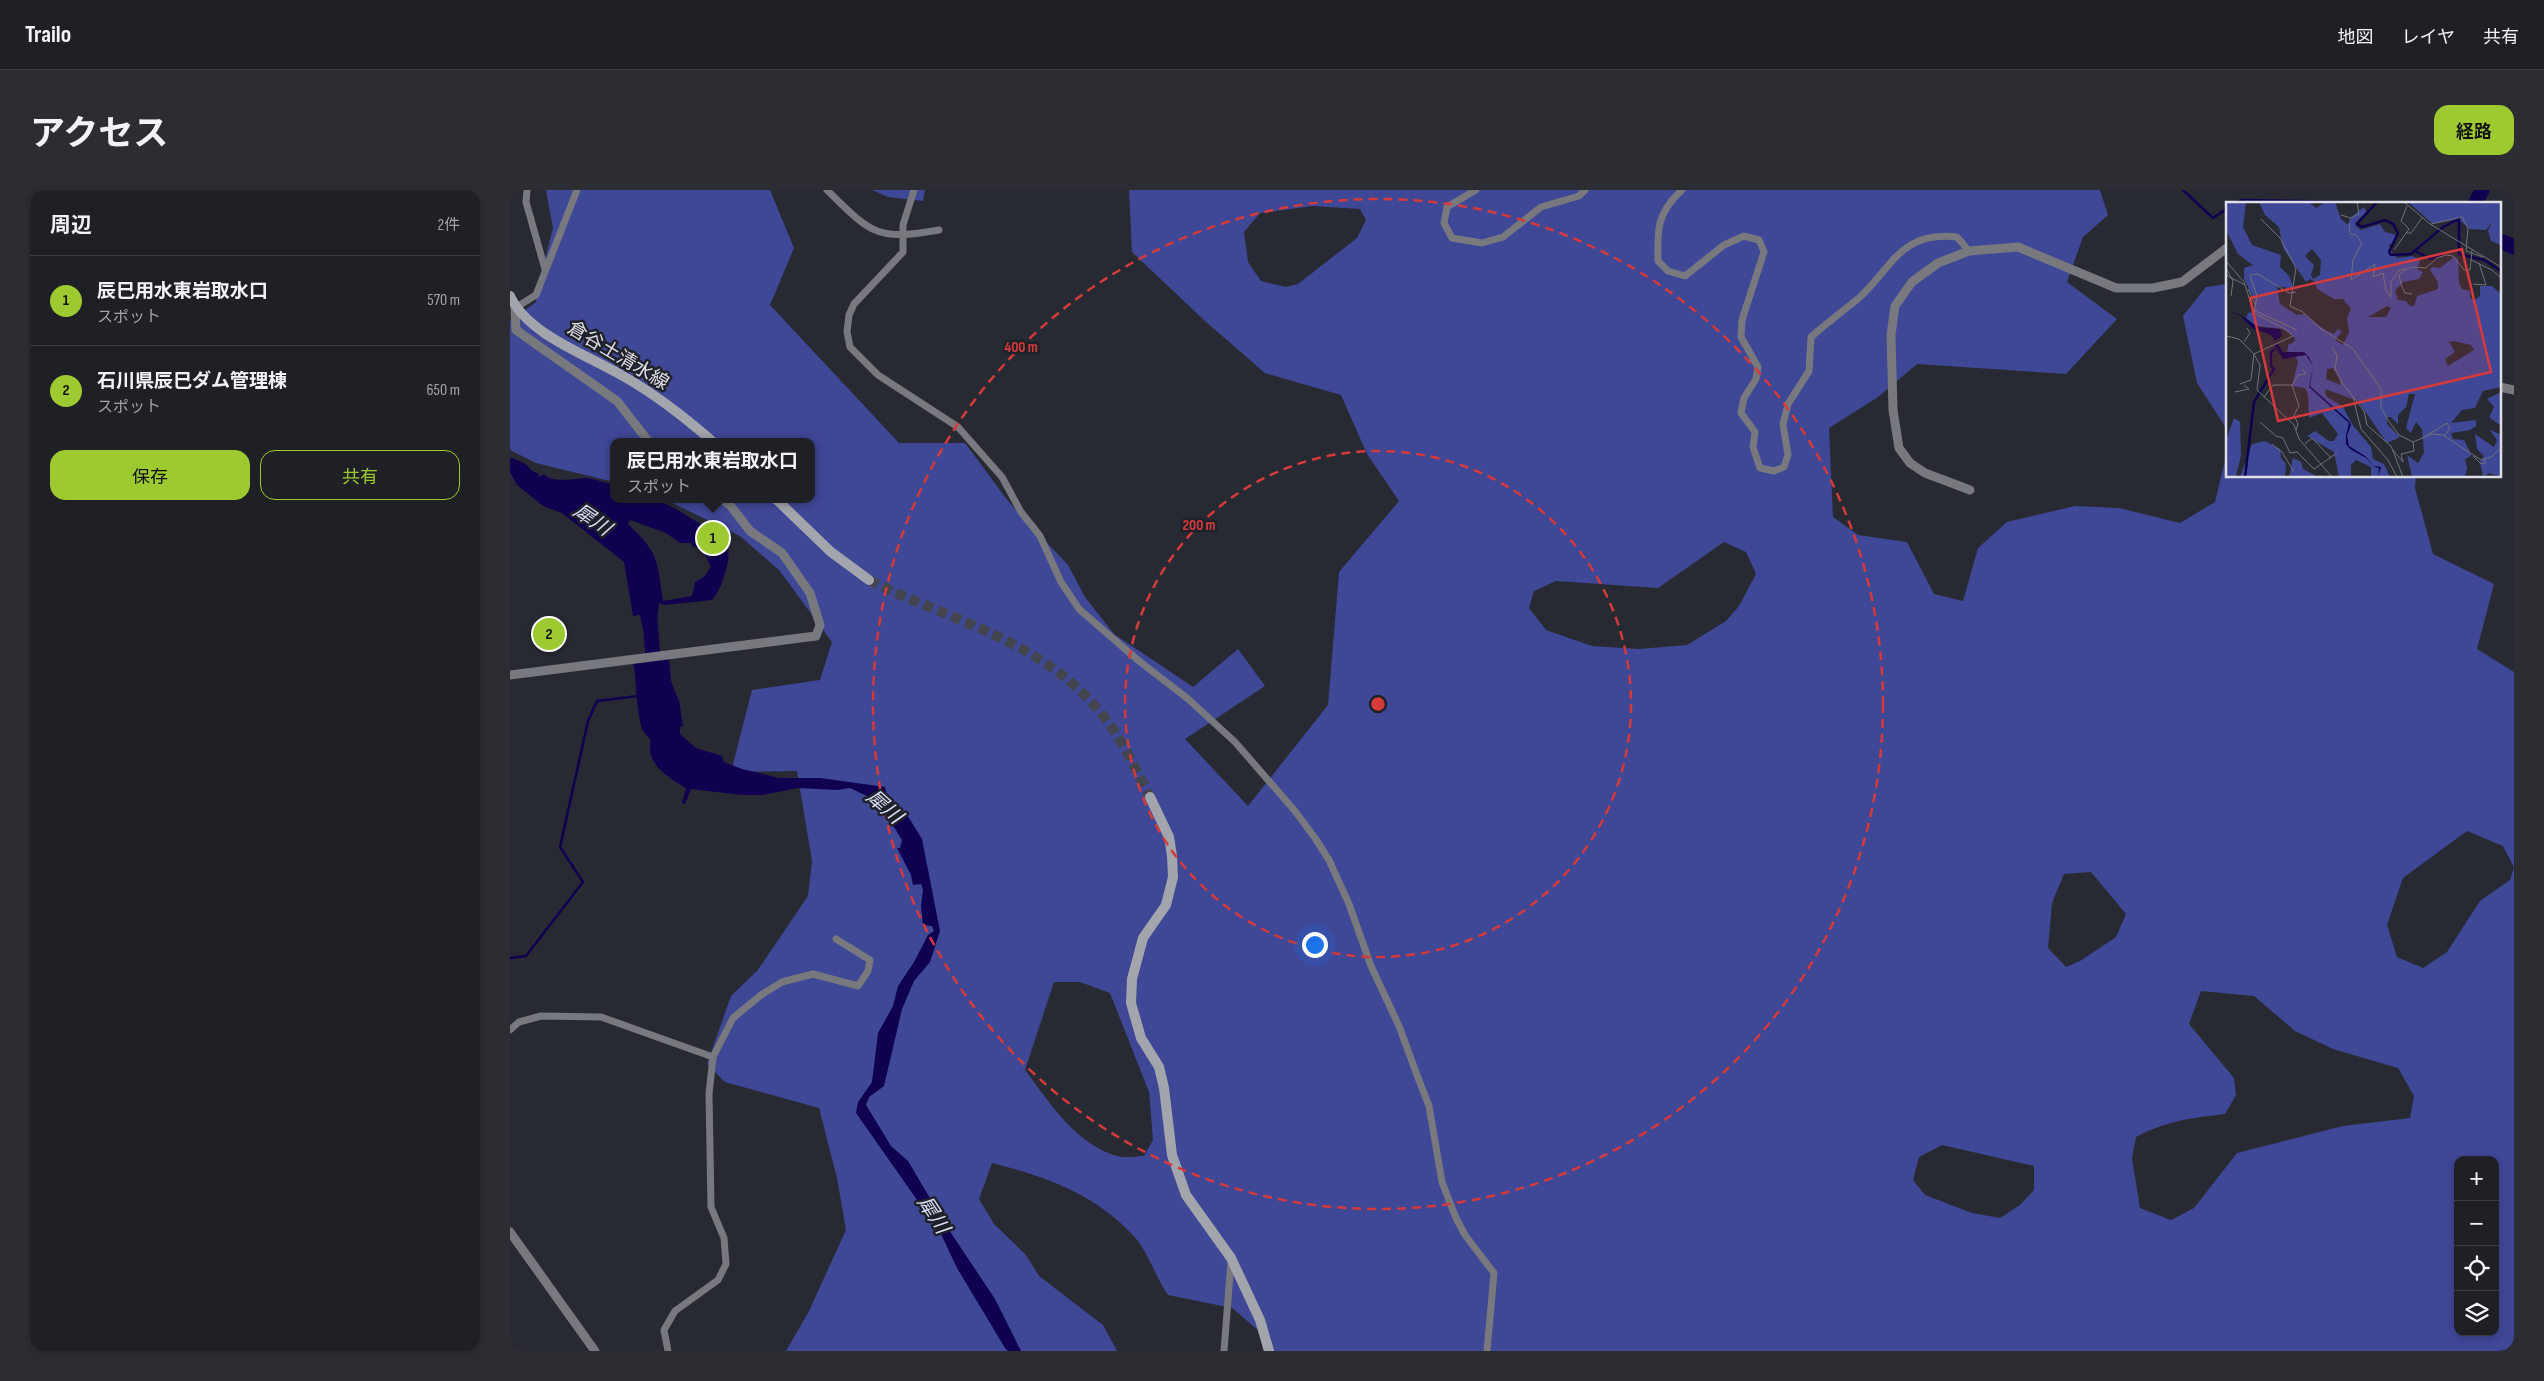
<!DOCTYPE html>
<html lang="ja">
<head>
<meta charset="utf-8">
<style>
	:root { --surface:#1e2026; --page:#2b2d32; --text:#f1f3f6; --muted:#a1a3a7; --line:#3c3e43; --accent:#9dca30 }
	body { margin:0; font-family:"Sofia Sans Condensed","Noto Sans JP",sans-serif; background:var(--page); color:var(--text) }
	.controls { position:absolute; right:15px; bottom:15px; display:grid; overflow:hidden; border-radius:10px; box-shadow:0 2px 8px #0003 }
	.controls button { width:45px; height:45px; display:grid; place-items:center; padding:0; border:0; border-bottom:1px solid var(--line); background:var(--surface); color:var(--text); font:25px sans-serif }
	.you { position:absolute; left:804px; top:754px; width:18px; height:18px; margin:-12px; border:4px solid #fff; border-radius:50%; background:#1a73e8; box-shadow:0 0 0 8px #1a73e833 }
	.badge { display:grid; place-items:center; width:32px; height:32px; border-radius:50%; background:var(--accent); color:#111; font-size:16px; font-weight:700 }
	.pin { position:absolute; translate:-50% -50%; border:2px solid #fff; box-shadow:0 1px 5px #0006 }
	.popup { position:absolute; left:100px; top:248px; width:205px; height:65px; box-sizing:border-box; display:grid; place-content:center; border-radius:10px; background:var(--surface); filter:drop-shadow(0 1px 4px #0005); font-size:16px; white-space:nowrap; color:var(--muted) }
	.popup b { font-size:19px; color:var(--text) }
	.popup::after { content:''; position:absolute; left:50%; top:100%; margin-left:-10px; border:10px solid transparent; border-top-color:var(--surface) }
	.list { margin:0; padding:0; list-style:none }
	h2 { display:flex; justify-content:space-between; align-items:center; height:65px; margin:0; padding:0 20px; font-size:21px }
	h2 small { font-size:16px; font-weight:400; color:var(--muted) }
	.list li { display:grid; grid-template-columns:32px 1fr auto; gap:15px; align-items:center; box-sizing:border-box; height:90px; padding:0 20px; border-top:1px solid var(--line) }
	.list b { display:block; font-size:19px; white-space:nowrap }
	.list p { margin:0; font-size:16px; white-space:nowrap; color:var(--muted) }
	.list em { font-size:16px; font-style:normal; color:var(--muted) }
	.actions { display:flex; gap:10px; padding:15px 20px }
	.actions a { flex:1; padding:11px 0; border:1px solid var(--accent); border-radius:15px; text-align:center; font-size:18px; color:var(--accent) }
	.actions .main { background:var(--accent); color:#111 }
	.icon { flex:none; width:28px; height:28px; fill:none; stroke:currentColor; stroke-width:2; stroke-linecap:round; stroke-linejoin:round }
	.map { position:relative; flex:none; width:2004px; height:1161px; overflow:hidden; border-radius:15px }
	header { display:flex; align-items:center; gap:30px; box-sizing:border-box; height:70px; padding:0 25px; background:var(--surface); border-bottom:1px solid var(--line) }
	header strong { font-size:24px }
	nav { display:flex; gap:28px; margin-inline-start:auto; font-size:18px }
	.intro { display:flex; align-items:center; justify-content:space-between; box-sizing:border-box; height:120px; padding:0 30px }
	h1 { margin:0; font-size:35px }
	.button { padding:12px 22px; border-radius:15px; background:var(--accent); color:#111; font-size:18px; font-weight:700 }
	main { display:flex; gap:30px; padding:0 30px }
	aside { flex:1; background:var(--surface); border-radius:15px; box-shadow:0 2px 8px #0003 }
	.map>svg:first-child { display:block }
	.forest { fill:#3f4797; fill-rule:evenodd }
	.water { fill:#0f0050; fill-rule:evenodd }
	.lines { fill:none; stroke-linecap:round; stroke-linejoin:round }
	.stream { stroke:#0f0050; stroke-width:2.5 }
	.river { stroke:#0f0050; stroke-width:15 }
	.secondary-tunnel { stroke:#43454e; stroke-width:10; stroke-dasharray:10 5; stroke-linecap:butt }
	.minor { stroke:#78797e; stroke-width:7 }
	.tertiary { stroke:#78797e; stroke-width:9 }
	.secondary { stroke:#a3a5ad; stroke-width:10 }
	.ring { fill:none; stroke:#d73a3b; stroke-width:2.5; stroke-dasharray:9 6 }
	.labels { text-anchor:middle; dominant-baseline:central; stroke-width:5; stroke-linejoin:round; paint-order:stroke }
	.street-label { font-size:19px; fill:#dfe0e6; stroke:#1f2129 }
	.water-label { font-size:20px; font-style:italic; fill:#dce1f8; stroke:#1f2129 }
	.inset-river { fill:none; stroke:#0f0050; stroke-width:2.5 }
	.inset-road { fill:none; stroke:#71737b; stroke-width:1 }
	.view { fill:#d73a3b; fill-opacity:0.15; stroke:#d73a3b; stroke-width:2.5 }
	.inset-edge { fill:none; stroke:#dfe0e6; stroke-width:2.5 }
	.centre { fill:#d73a3b; stroke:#1f2129; stroke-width:2.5 }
	.ring-label { font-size:15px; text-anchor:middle; font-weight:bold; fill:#d73a3b; stroke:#1f2129; stroke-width:5; stroke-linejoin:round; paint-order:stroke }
</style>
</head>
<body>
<header>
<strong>Trailo</strong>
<nav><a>地図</a><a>レイヤ</a><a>共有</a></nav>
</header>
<div class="intro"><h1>アクセス</h1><a class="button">経路</a></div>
<main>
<aside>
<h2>周辺<small>2件</small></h2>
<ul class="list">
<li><span class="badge">1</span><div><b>辰巳用水東岩取水口</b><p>スポット</p></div><em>570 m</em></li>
<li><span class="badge">2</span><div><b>石川県辰巳ダム管理棟</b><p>スポット</p></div><em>650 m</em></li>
</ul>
<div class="actions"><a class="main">保存</a><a>共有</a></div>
</aside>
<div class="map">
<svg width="2004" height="1161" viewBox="0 0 2004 1161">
	<rect width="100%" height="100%" fill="#282a33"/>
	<g class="forest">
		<path d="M36 0H260L284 58 260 115 389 253H455L498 311 558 375 575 407 604 444 683 497 728 459 755 496 675 549 738 616 818 515 829 382 889 311 857 264 831 205 755 183 695 131 622 62 619 0H1590L1598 25 1573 47 1557 92 1607 129 1556 184 1407 174 1368 207 1319 238 1323 327 1348 345 1397 352 1424 404 1453 411 1468 358 1497 332 1565 316 1609 318 1670 333 1705 312 1718 258V286H1906L1905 298 1923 364 1984 394 1967 459 2004 482V1161H759L756 1147 722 1118 658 1105C647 1089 638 1064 628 1051 590 1006 538 987 482 973L469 1009 484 1034 516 1065 529 1086 593 1135 607 1161H276L298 1123 336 1040 327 988 309 918 215 892 197 874 221 806 247 781 298 706 302 671 287 581 221 582 242 500 310 490 322 452 269 380 230 346 154 309H302V252H104V292L26 273 2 261 0 259V131L26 112V105L43 38ZM803 16 850 19 856 30 847 48 788 94 776 97 751 91 738 72 734 42 750 23ZM1214 352 1236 362 1246 384 1229 416 1216 431 1177 455 1129 459 1082 456 1036 440 1019 418 1024 401 1046 391 1148 398ZM1957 641 1993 656 2004 677 2000 690 1970 711 1937 762 1913 778 1887 767 1877 735 1893 688ZM1581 682 1616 724 1606 747 1570 771 1556 777 1538 758 1542 713 1554 684ZM544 792H570L600 803 639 902 643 950 634 966C627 966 618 968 611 967 567 957 540 913 515 880ZM1691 801 1744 806 1785 841 1823 859 1888 878 1904 906 1900 928 1833 936 1727 963 1684 1018 1661 1030 1630 1018 1622 969 1626 947C1656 931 1681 928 1715 924L1726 905 1724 888 1679 834ZM1432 955 1524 976V1000L1510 1015 1490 1028 1462 1023 1415 1005 1403 990 1409 967ZM1948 970H1985V1142H1948Z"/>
		<polygon points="362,0 415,0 413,11 378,7"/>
		<polygon points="1718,94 1718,241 1687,193 1673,126 1696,97"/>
	</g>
	<g class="water">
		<path d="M0 270 8 274 10 280 28 283 29 287 34 284C42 294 67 288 77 288 86 289 96 293 104 295V309C116 309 131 307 143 309 158 312 214 346 218 360 221 371 210 403 202 410L154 415 149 413 147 430 148 439H144L143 434 137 435V440H133L130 425 123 426 114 372 52 323 33 316 7 295 0 282ZM120 330 156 343 170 353H181L183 357 192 358 201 377 194 387 185 392 182 406 153 411C147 370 149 363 118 334Z"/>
		<path d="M159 468 161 491 169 511 173 536 170 537V544L186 558 212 566 214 572 232 579 269 588H310L375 597 377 607 399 628 412 649 430 741 420 772 404 791 392 819 374 896 359 907 356 915 381 956 398 971 437 1037 485 1109 511 1161H498L495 1158 447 1078 431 1044 346 923 348 912 362 892 368 843 383 816 388 796 404 772 418 745 424 741 422 736 413 735 411 716 413 700 411 694 403 695 401 685 387 658H390L392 650 382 634 385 623 363 609 340 598 327 600 288 598 253 605H231L181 599 175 614 172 613 176 598C160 589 134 573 141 551 139 546 134 544 132 539 126 520 127 493 123 472Z"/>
	</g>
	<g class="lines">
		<g class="stream">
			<polyline points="1673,0 1703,28 1718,18"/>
			<polyline points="1725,14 1731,10 1841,12 1848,14"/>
			<polyline points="0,768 16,766 73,692 50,657 78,531 87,511 128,506"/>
		</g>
		<g class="river">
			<polyline points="1965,14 1972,0"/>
			<polyline points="1990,51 2004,57"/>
			<polyline points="0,275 11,280 26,295"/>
			<polyline points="139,415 144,482"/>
		</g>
		<path class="secondary-tunnel" d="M359 390C436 429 525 448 585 516 608 541 624 576 640 607"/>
		<g class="minor">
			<polyline points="17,0 16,12 35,79"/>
			<path d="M317 0C362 44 366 51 429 40"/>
			<polyline points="404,0 393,35 393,62 344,114 339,125 337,142 340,157 368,185 448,237 492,287 511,322 530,346 551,392 569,419 629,471 677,508 725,552 785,621 805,648 819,670 839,714 861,776 889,836 907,885 919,916 932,992 946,1028 955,1045 984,1083 977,1161"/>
			<polyline points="966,0 937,17 934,33 942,48 972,53 993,47 1031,17 1069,6 1075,0"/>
			<path d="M1172 0C1147 23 1147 39 1148 71L1158 81 1175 86 1214 55 1234 46 1249 50 1254 62 1232 130 1231 147 1248 177 1246 189 1234 208 1231 223 1245 242 1243 257 1250 278 1264 281 1274 277 1278 265 1273 234 1278 214 1299 181 1301 147C1317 133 1333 121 1349 108 1383 77 1390 41 1447 47L1459 61"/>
			<polyline points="5,118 26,105 67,0"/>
			<polyline points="0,840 9,832 31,826 91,827 203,867"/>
			<polyline points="158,1161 154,1140 165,1121 208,1090 216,1074 214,1048 201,1017 199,904 203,867 223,828 251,805 272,792 303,784 348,796 358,781 360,770 326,749"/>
			<polyline points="714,1161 721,1071"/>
		</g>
		<g class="tertiary">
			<polyline points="5,118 6,140 107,211 139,252"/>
			<polyline points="1990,197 2004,200"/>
			<polyline points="1460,300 1415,283 1400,273 1389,258 1383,220 1381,145 1385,116 1402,92 1428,73 1459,61 1508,57 1606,98 1643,98 1672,92 1718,57"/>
			<polyline points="0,485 306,446 310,435 300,403 272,363 240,341 220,315 211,309"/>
			<polyline points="0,1042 85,1161"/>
		</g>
		<g class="secondary">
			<path d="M0 106C18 145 78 165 113 186 143 203 177 229 203 252"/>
			<polyline points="266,309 321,362 359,390"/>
			<polyline points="640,607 659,647 662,666 663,687 656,715 633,748 622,789 621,813 631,848 649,877 654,898 662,965 676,1005 721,1068 750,1130 759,1161"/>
		</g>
	</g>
	<g class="ring">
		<circle cx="868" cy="514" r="253"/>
		<circle cx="868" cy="514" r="505"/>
	</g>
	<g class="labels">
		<g class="street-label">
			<text transform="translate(108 166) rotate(31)">倉谷土清水線</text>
		</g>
		<g class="water-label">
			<text transform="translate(82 330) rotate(34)">犀川</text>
			<text transform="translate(374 617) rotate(41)">犀川</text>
			<text transform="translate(423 1025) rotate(57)">犀川</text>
		</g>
	</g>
	<g transform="translate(1716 12)">
		<rect width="275" height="275" fill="#282a33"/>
		<path d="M0 0H20L17 25 26 43 55 53 54 65 63 74 68 87 51 84 54 102 71 113 78 112 99 128 108 132 112 127 116 130 109 138 117 143 123 130 121 116 125 107 117 97H108L91 87 89 80 84 77 80 80 57 46 53 25 39 13 33 0H83L90 6 99 0H109L115 17 122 23 124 16 138 5 140 10 129 21 131 25 135 28 154 22 159 30 170 33V39L163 43 167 53 172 56 187 54 194 59 191 67 197 70 193 77 177 80 169 89 172 98 180 99 184 104H188L191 94 212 87V80L204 68 206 65 214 66 228 55 232 57 233 81 236 87 244 89V96L249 98 254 94V84H266L275 92V185L257 189 249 206 236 208 225 221 250 218V224L244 228 225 231 227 237 238 238 244 250 245 254 239 257 241 266 239 275H186L181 253 192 261 198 251 196 227 190 220 185 231 180 226 189 192H183L180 205 172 213V222L165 215H161V222L174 235 161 241 132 199 99 187 100 194 117 205 126 222 145 245 147 257 158 262 164 275H145V265L130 258 125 263V275H113L108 250 81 234 89 229 103 239H108L112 232 96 211 83 216 82 193 79 186 66 184 72 160 68 151 61 152 62 143 68 140 69 136 57 127 30 124 20 116 22 111 27 110 29 99 18 77V66L27 63 12 52 0 28ZM86 47 95 58 94 73 87 77 85 73 88 63 79 54ZM161 104 165 106 160 115H142ZM228 139 245 143 248 148 222 164 219 157 229 150 223 140ZM107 166 113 176 115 183 100 177 101 167ZM182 0H275V43L265 39 262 29 266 20 260 28 244 27 232 17 207 22ZM275 190V224L263 215 268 205 261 197ZM8 216 14 220 15 253 10 275H0V238ZM263 227 275 233V275L263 271 257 275 254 259 258 254 251 247 249 232 268 245 271 238ZM39 239 54 247 55 256 60 262 59 275H14L26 242ZM67 256 75 260 77 267 92 275H63Z" fill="#3f4797" fill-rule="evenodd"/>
		<path d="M0 109 13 112 32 125 54 127 56 134 49 139 45 133 26 126 14 113ZM52 142 57 150H78L83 155 87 164 84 184 123 219 125 223 121 234 123 244 139 254 148 264 155 265 152 275 153 266 149 265 140 256 124 247 120 242V234L123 221 83 185 87 164 80 153 57 157 48 143Z" fill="#0f0050"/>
		<path class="inset-river" d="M151 0 131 22 136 25 159 18 167 22 172 31 163 50 165 53 185 52 217 25 233 17V52L258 58 275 69M189 49 205 57 218 52M19 275 28 200 48 167 45 164V150L49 147"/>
		<path class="inset-road" d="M178 0 204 22 275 65M115 13 125 16 133 12 131 0M35 17 54 36 70 66 64 104 77 110 94 126 127 147 155 187V205L162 218 173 233 187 240 188 249 175 252 177 260 167 248M123 21 124 32 130 33 136 41 127 58 125 78 149 62 147 75 157 71 160 89 165 95V80L173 68 180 67M205 22 236 15 242 26 240 49 257 55M181 31H185L196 16M168 48 183 27 175 19 181 4M245 58 266 68 275 76M0 59 18 80 27 108 71 128M0 66 7 79 5 94M0 73 19 83M247 82 260 83 253 61M22 87 29 102M70 90 63 91 32 72 24 73 31 94 28 111 61 128 67 134 28 152 34 163 31 188 68 223 73 237 106 275M186 92 179 91 176 85 173 74 177 69 185 65 200 66 211 56 220 53 227 54 238 68H244L246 48M0 134 13 137 27 151M18 140 24 131 21 126M106 145 111 153 109 167 117 182 138 209 141 223 165 244 177 275M14 182 25 178 28 151M9 190 23 187 18 183M38 195 47 183H66M127 195 135 227 162 258 171 275M34 220 50 234 57 236 64 251 71 250 88 267 111 251M70 228 72 222 68 213 73 204 66 183 72 173 80 172 77 167M200 234 221 221 224 227 218 234M187 240 206 232 217 233 255 258 265 255 275 246M46 242 56 250 68 270M79 242 86 236 105 256M247 254 255 262 259 261V257"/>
		<path class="view" d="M236 47 265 170 52 219 24 96Z"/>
		<rect width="275" height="275" class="inset-edge"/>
	</g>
	<circle cx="868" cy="514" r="8" class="centre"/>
	<g class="ring-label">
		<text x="511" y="162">400 m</text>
		<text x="689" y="340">200 m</text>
	</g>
</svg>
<div class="controls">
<button>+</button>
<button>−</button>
<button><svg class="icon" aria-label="locate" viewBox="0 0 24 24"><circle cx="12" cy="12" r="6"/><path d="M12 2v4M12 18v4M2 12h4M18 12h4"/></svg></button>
<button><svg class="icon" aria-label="layers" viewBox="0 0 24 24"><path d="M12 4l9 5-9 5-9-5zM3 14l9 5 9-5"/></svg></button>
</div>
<div class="you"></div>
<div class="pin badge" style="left:203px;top:348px">1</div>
<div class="popup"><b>辰巳用水東岩取水口</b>スポット</div>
<div class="pin badge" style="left:39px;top:444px">2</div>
</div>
</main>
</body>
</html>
